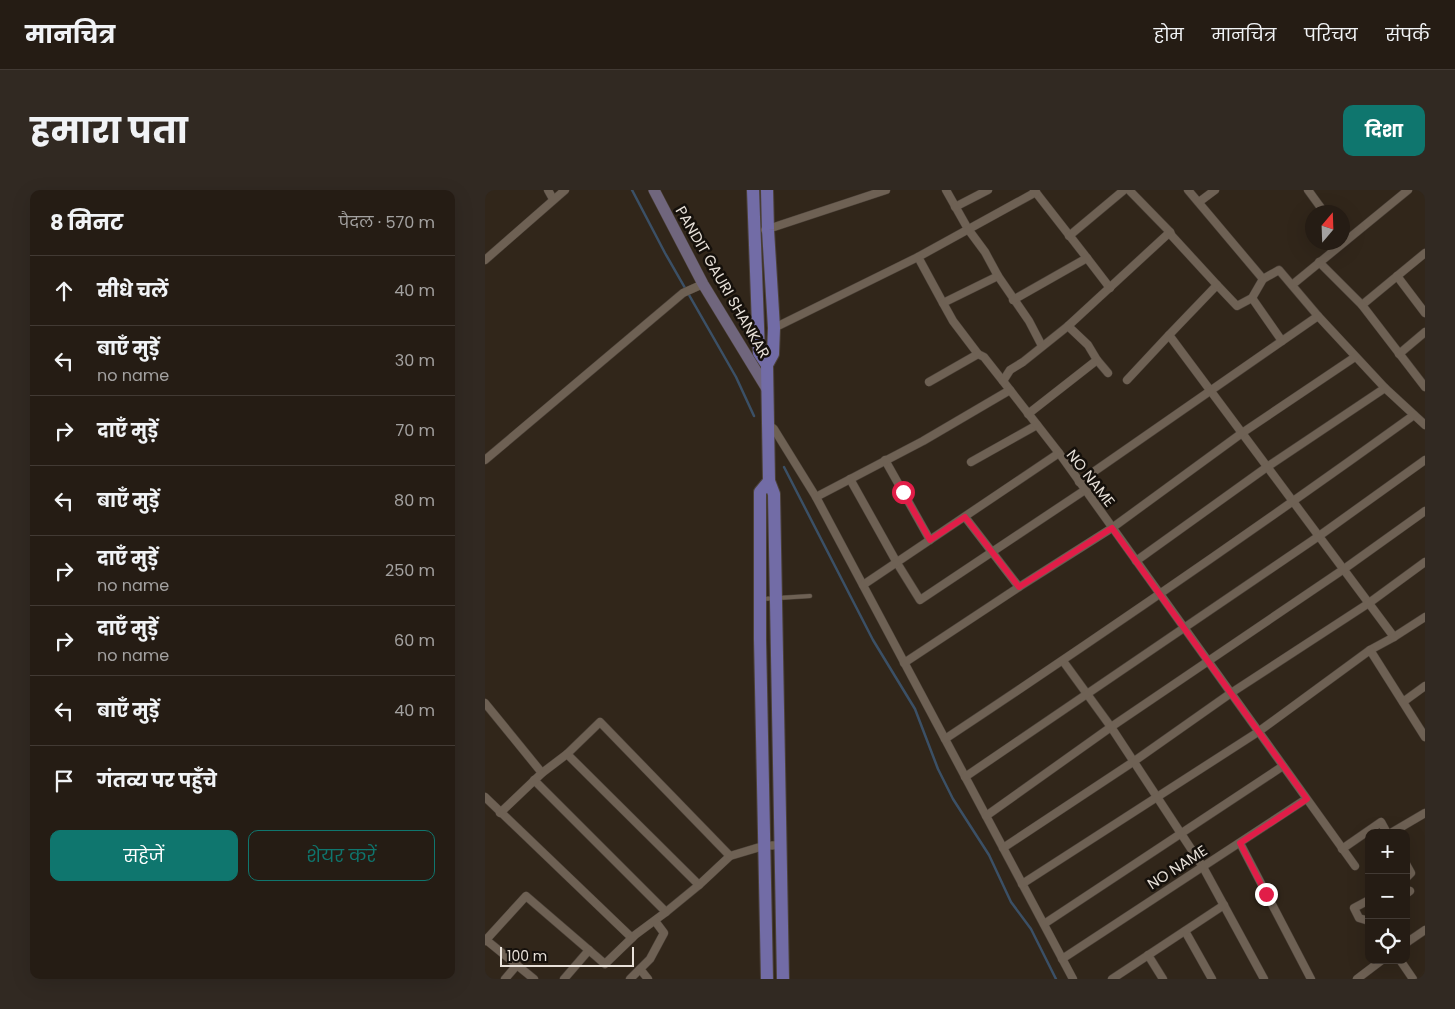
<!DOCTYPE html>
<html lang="hi">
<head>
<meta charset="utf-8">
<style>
	:root { --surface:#251c14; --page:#312922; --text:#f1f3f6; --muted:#a3a1a0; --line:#423a34; --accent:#0f766e }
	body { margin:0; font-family:Poppins,"Noto Sans Devanagari",sans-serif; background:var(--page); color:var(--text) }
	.controls { position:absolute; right:15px; bottom:15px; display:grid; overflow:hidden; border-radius:10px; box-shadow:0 5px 20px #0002 }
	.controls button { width:45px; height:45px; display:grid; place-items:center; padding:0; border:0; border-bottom:1px solid var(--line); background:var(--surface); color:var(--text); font:25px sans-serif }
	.compass { position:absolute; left:820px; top:15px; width:45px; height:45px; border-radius:50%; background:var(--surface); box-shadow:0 5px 20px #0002; rotate:19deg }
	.scale { position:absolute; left:15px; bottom:12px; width:134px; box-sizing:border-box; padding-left:5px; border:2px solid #e8e1d9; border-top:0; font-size:14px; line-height:18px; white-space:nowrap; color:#e8e1d9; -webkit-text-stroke:4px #15100b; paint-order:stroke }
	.stop { position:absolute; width:15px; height:15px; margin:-11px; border:4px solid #e11d48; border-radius:50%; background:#fff }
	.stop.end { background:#e11d48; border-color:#fff; box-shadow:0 1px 5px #0008 }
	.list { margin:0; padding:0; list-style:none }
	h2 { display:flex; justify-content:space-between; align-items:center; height:65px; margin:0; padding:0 20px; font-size:21px }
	h2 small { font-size:16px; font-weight:400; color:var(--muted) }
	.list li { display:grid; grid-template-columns:32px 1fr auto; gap:15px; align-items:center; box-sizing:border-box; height:70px; padding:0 20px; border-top:1px solid var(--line) }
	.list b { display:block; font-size:19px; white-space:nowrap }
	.list p { margin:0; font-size:16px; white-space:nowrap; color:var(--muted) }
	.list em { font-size:16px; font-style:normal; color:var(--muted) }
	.actions { display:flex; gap:10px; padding:15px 20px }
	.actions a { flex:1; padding:11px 0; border:1px solid var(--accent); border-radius:10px; text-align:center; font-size:18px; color:var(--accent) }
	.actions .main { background:var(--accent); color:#fff }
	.icon { flex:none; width:28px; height:28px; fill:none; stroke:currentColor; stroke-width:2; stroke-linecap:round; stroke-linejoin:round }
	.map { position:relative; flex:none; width:940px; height:789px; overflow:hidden; border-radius:10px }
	header { display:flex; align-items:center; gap:30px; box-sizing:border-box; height:70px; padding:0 25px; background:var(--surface); border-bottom:1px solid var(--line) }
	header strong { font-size:24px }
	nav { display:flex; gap:28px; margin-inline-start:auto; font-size:18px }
	.intro { display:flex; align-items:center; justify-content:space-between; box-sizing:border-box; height:120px; padding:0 30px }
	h1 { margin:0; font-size:35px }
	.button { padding:12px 22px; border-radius:10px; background:var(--accent); color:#fff; font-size:18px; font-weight:700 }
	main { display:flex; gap:30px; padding:0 30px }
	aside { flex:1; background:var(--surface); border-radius:10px; box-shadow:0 5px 20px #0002 }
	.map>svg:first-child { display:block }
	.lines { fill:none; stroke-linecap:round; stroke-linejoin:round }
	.stream { stroke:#3b5066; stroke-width:2.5 }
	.lane-casing { stroke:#4b4138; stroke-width:5 }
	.street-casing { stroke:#4b4138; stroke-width:9 }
	.secondary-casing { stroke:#4b4138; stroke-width:12 }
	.primary-casing { stroke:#4b4138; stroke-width:14 }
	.lane { stroke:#6e6154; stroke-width:4 }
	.street { stroke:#6e6154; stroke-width:8 }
	.secondary { stroke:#70667d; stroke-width:11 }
	.primary { stroke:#726ca6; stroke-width:12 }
	.route { stroke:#e11d48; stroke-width:6 }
	.labels { text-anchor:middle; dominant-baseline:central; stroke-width:5; stroke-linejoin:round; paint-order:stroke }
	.street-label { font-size:15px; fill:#e8e1d9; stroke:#15100b }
</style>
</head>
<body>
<header>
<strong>मानचित्र</strong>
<nav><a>होम</a><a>मानचित्र</a><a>परिचय</a><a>संपर्क</a></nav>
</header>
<div class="intro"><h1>हमारा पता</h1><a class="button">दिशा</a></div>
<main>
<aside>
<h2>8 मिनट<small>पैदल · 570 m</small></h2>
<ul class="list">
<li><svg class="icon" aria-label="ahead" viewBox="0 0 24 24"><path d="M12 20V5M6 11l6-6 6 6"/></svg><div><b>सीधे चलें</b></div><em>40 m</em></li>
<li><svg class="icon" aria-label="left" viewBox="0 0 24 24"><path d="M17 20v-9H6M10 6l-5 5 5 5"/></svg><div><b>बाएँ मुड़ें</b><p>no name</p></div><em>30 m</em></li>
<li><svg class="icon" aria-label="right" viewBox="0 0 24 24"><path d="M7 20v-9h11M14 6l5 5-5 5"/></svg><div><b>दाएँ मुड़ें</b></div><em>70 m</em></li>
<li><svg class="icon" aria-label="left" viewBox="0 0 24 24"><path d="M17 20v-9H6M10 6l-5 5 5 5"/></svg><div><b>बाएँ मुड़ें</b></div><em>80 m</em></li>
<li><svg class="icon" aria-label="right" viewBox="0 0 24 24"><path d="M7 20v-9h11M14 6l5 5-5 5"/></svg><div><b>दाएँ मुड़ें</b><p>no name</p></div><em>250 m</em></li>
<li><svg class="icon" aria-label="right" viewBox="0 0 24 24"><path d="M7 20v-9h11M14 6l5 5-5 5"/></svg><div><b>दाएँ मुड़ें</b><p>no name</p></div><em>60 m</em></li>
<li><svg class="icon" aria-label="left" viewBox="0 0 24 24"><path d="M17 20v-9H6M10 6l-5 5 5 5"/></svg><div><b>बाएँ मुड़ें</b></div><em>40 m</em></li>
<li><svg class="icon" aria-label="arrive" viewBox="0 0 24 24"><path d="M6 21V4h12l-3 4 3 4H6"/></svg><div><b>गंतव्य पर पहुँचे</b></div></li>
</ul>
<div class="actions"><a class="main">सहेजें</a><a>शेयर करें</a></div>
</aside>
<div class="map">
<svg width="940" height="789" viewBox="0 0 940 789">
	<rect width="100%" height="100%" fill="#31261a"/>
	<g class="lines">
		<g class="stream">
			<polyline points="147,0 180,63 251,187 269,226"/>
			<polyline points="299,277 388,450 430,519 453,579 468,609 504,665 526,712 546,739 571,789"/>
		</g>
		<g class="lane-casing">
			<polyline id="lane" points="277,409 325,406"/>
		</g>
		<g class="street-casing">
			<g id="street">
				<polyline points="63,0 68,9"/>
				<polyline points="461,0 483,39 500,62 513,86 544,131 557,156"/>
				<polyline points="549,0 602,68"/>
				<polyline points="644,0 685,42"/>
				<polyline points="703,0 778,89 794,80 833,126"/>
				<polyline points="823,0 839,22"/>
				<polyline points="714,12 730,0"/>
				<polyline points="470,17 503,0"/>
				<polyline points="280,40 401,0"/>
				<polyline points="584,46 639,0"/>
				<polyline points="433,67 458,113"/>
				<polyline points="0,70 80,0"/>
				<polyline points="834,72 877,115 940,63"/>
				<polyline points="513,86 458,113 468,131 493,164 499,167 525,200"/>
				<polyline points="912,86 940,123"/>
				<polyline points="807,95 923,0"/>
				<polyline points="767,108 797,151"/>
				<polyline points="528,110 602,68 625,98"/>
				<polyline points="877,115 940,197"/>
				<polyline points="583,136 603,155 612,170 623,183"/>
				<polyline points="289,138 433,67 551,2"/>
				<polyline points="684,145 732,95 752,116 767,108 778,89"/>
				<polyline points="914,164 940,142"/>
				<polyline points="642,190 684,145 909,447 885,460"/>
				<polyline points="518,191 525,180 538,172 583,136 685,42 687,46 732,95"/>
				<polyline points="444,192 493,164"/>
				<polyline points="543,224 612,170"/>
				<polyline points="283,234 289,239 331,307 588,789"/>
				<polyline points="0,270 198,103 218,94"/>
				<polyline points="400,270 445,350"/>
				<polyline points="486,272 552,235"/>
				<polyline points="365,289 412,373 435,410 600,300"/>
				<polyline points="594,292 833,126 900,198"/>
				<polyline points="331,307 438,251 525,200 574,263"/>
				<polyline points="480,327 534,397"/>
				<polyline points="651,371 782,277 900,198 940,235"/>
				<polyline points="378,395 574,263 870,676"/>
				<polyline points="909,447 940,427"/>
				<polyline points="578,471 626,537 718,677 779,789"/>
				<polyline points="419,473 534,397 627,338 757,243 870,167"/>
				<polyline points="918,512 940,496"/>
				<polyline points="0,513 57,583"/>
				<path d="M460 549C618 444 775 336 929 225"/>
				<polyline points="82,564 214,695 245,666"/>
				<polyline points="480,587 834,346 940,270"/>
				<polyline points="49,590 181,722"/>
				<polyline points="0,607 147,748"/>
				<polyline points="15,623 57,583 82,564 115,532 245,666 278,656 295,655"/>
				<polyline points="501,626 626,537 859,379 940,321"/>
				<polyline points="906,643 940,623"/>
				<polyline points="755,653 826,789"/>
				<polyline points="518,658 648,572 746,503 884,413 940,372"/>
				<polyline points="857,659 896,632 902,643"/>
				<polyline points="921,674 926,683 921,688"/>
				<polyline points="537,694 773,542 885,460 940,547"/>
				<polyline points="921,704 925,701"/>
				<polyline points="884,710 869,718 874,728 884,731"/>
				<polyline points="559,734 798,576"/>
				<polyline points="700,741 727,789"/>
				<polyline points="0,749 49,789"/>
				<polyline points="0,751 41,706 120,774 150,745 181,722 214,695"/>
				<polyline points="921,753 940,740"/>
				<polyline points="663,765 678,789"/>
				<polyline points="577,769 821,609"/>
				<polyline points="915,770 928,789"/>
				<polyline points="155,779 163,789"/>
				<polyline points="20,789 32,775"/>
				<polyline points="79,789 104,760"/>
				<polyline points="145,789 165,769 179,743 170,731"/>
				<polyline points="627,789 739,715"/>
				<polyline points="872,789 897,770"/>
			</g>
		</g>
		<g class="secondary-casing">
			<polyline id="secondary" points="169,0 218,94 282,199"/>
		</g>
		<g class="primary-casing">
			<g id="primary">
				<polyline points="268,0 274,163 282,175"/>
				<polyline points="282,0 283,40 289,138 288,164 282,175 284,291 289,304 298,789"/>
				<polyline points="282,789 275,449 275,302 284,291"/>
			</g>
		</g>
		<use href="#lane" class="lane"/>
		<use href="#street" class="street"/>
		<use href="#secondary" class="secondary"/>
		<use href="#primary" class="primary"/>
	</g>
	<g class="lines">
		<polyline class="route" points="418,302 445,350 480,327 534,397 627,338 822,609 755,653 781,704"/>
	</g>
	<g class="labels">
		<g class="street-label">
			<text transform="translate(238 92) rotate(60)">PANDIT GAURI SHANKAR</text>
			<text transform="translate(606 288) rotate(52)">NO NAME</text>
			<text transform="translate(692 677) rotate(-33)">NO NAME</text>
		</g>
	</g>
</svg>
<div class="controls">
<button>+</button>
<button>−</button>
<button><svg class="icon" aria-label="locate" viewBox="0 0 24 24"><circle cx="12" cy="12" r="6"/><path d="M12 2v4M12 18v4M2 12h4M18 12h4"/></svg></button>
</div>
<svg class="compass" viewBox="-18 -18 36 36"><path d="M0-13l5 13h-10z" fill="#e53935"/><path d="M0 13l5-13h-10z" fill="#a3a1a0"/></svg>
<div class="scale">100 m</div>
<div class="stop" style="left:418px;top:302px"></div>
<div class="stop end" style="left:781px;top:704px"></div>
</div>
</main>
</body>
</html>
